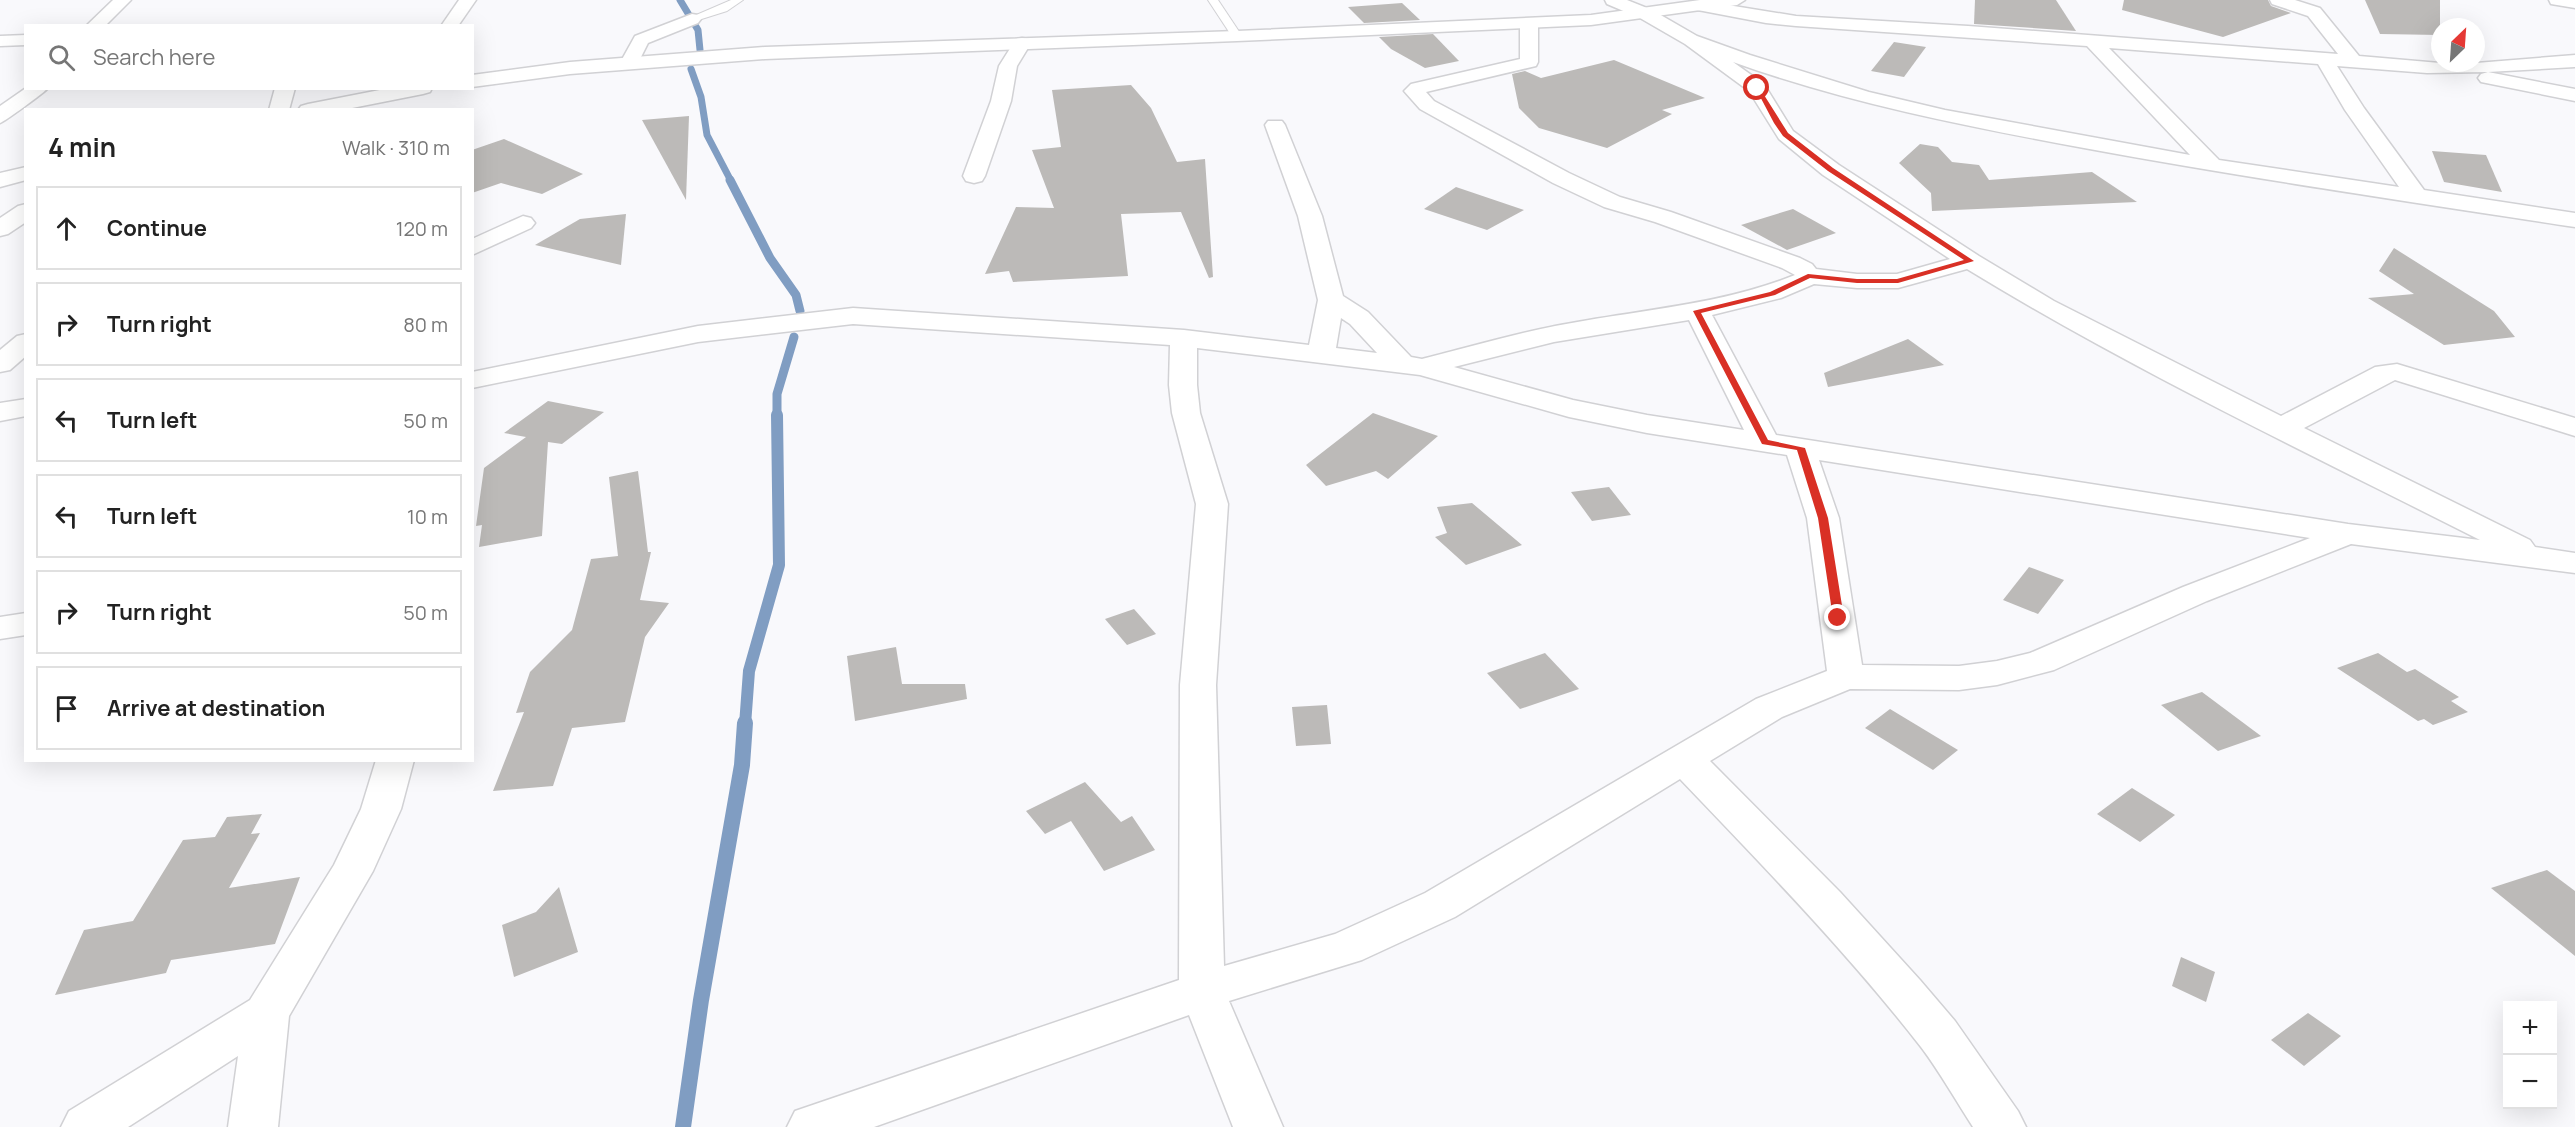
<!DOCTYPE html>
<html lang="en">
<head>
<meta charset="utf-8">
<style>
	:root { --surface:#fff; --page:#f6f6f6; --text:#222; --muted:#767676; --line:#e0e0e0 }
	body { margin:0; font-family:Manrope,sans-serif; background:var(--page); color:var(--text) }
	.controls { position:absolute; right:18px; bottom:18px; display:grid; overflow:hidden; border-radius:0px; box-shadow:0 6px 24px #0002 }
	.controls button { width:54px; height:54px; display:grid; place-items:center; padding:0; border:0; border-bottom:2px solid var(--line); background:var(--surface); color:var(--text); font:30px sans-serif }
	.compass { position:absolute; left:2431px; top:18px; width:54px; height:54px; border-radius:50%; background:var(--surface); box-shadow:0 6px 24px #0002; rotate:25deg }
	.stop { position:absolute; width:18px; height:18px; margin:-14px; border:4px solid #d93025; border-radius:50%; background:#fff }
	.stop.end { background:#d93025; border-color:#fff; box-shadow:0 2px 6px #0008 }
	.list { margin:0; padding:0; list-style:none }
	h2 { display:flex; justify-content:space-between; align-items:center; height:78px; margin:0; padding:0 24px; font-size:26px }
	h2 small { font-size:20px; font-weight:400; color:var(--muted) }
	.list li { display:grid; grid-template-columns:39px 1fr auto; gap:18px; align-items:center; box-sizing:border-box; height:84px; margin:0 12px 12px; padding:0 12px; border:2px solid var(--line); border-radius:0px }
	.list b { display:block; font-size:22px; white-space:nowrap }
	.list em { font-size:20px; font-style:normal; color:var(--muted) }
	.icon { flex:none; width:33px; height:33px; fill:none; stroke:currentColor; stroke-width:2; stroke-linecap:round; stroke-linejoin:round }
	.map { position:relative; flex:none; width:2575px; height:1127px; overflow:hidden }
	.search { position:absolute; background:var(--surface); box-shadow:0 6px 24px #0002; left:24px; top:24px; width:450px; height:66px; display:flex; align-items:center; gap:15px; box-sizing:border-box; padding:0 21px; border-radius:0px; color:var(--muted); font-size:22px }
	.panel { position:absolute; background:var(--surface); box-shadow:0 6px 24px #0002; left:24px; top:108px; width:450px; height:654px; border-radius:0px }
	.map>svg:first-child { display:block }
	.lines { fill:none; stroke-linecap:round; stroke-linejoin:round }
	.stream-far3 { stroke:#809dc2; stroke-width:7 }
	.stream-far2 { stroke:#809dc2; stroke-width:9 }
	.stream-far1 { stroke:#809dc2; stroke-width:12 }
	.stream { stroke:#809dc2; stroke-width:16 }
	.building { fill:#bcbab8 }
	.lane-casing { stroke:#d1d1d4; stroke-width:2 }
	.street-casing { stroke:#d1d1d4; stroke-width:3 }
	.secondary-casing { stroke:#d1d1d4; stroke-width:3 }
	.lane { fill:#fff; fill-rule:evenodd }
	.street { fill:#fff; fill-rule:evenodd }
	.secondary { fill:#fff; fill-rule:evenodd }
	.route { fill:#d93025 }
</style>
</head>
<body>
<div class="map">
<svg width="2575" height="1127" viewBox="0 0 2575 1127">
	<rect width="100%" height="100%" fill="#f9f9fc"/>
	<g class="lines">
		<g class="stream-far3">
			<polyline points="680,0 698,30 700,50"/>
			<polyline points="691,69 701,97 707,135 731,181"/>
		</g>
		<g class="stream-far2">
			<polyline points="730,180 770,258 796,295 800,311"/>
			<polyline points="777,417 777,394 794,337"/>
		</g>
		<polyline class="stream-far1" points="745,725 749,671 779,565 777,415"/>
		<polyline class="stream" points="683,1127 701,1000 742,765 745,723"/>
	</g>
	<g class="building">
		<polygon points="1975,0 2056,0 2076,31 1974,24"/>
		<polygon points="2124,0 2268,0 2271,6 2291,13 2223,37 2122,10"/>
		<polygon points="2365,0 2440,0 2440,35 2380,34"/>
		<polygon points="1402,3 1420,20 1364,23 1348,7"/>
		<polygon points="1433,34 1459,61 1425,68 1391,49 1379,37"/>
		<polygon points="1894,42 1926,47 1904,77 1871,71"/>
		<polygon points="1614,60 1705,98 1662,110 1672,114 1607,148 1539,128 1519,108 1512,74 1525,71 1541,78"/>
		<polygon points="1131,85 1151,108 1177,162 1205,159 1213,277 1209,278 1181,212 1121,214 1128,276 1013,282 1009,271 985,274 1016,207 1054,208 1032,150 1061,147 1052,90"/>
		<polygon points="689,116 686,200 642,120"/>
		<polygon points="504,139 583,174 542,194 501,183 472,193 472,150"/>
		<polygon points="1920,144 1938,147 1952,162 1979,165 1989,180 2092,172 2137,202 1932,211 1931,193 1899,163"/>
		<polygon points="2432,151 2486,155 2502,192 2444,182"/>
		<polygon points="1456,187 1524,210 1487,230 1424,209"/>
		<polygon points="1793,209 1836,233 1787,250 1741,225"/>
		<polygon points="626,214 621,265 535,245 580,219"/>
		<polygon points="2394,248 2494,311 2515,337 2444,345 2368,298 2414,294 2379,271"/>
		<polygon points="1908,339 1944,365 1828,387 1824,373"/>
		<polygon points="548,401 604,412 562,444 548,442 542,536 479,547 482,525 476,526 484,468 526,437 504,433"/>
		<polygon points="1373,413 1438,436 1388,479 1376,471 1326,486 1306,465"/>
		<polygon points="638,471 648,552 651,552 640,600 669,603 645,637 625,722 572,728 553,786 493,791 524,712 516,713 530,672 572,630 591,559 618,556 609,477"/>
		<polygon points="1609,487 1631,515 1592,521 1571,492"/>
		<polygon points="1472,503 1522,545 1466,565 1435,537 1447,533 1437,507"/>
		<polygon points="2029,567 2064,580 2038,614 2003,600"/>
		<polygon points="1134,609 1156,634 1127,645 1105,619"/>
		<polygon points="896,647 902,684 965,684 967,699 855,721 847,656"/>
		<polygon points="1545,653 1579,689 1520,709 1487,673"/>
		<polygon points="2378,653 2407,672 2415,669 2459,697 2451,701 2468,712 2433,725 2424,719 2418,721 2337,668"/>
		<polygon points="2202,692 2261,736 2218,751 2161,705"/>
		<polygon points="1327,705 1331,744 1296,746 1292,707"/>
		<polygon points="1890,709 1958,750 1933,770 1865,728"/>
		<polygon points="1085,782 1121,822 1132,816 1155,850 1104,871 1071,821 1045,834 1026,811"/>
		<polygon points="2132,788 2175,815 2140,842 2097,814"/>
		<polygon points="262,814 251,834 260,833 229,888 300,877 275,944 171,960 166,973 55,995 84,930 133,921 183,840 215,837 227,817"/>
		<polygon points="2547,870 2575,891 2575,956 2491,888"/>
		<polygon points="559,887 578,952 514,977 502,925 536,912"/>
		<polygon points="2181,957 2215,972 2206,1002 2172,986"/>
		<polygon points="2308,1013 2341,1036 2304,1066 2271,1040"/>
	</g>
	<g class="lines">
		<g class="lane-casing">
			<g id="lane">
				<polygon points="731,0 743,0 727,11 692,22 687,19"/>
				<polygon points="1208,0 1218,0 1242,36 1241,38 1233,38"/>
			</g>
		</g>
		<g class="street-casing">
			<g id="street">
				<polygon points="113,0 131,0 105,26 86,26"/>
				<polygon points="459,0 476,0 458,26 441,26"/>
				<path d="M1605 0H1627L1652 10 1697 36 1750 55 1869 92 1945 110 2190 155 2087 46 1796 26 1766 23 1703 11 1697 10 1694 6 1697 2 1703 1 1796 16 1968 26 2338 54 2308 16 2272 4 2270 0H2295L2320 8 2359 56 2440 63H2476L2575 55V67L2488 72 2575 89V101L2481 82 2478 78 2481 74 2488 72 2427 73 2337 66 2364 108 2424 190 2575 213V227C2411 202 2247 178 2084 148 1965 126 1847 103 1733 62L1764 84 1793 131 1839 165 1979 256 2054 301 2281 416 2375 367 2397 364 2575 418V436L2395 380 2304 428 2530 540 2535 547 2575 553V573L2351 544 2207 601 2054 670 1997 685 1959 690 1850 689 1782 717 1710 761 1840 892 1920 980 1955 1021 2018 1111 2026 1127H1973C1956 1101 1940 1072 1921 1047 1847 952 1763 866 1680 779L1455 917 1362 960 1229 1001 1283 1127H1233L1189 1015 874 1127H787L795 1111 1179 980 1180 685 1196 504 1172 413 1169 385 1170 345 853 324 698 342 472 388V372L698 326 853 308 1184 330 1309 345 1318 300 1298 216 1265 125 1268 121H1282L1285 125 1322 216 1343 296 1368 312 1411 357 1422 359C1466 348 1510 335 1555 326 1635 310 1718 306 1795 275L1782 268 1655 222 1604 207 1553 183 1420 109 1404 91 1411 84 1520 59V24L1523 20H1535L1538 24V62L1536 66 1426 92 1434 101 1569 173 1620 197 1671 212 1800 258 1812 264 1816 269 1857 274H1897L1950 259 1823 175 1779 139 1749 91 1685 44 1640 18 1607 4ZM2109 48 2318 64 2345 110 2399 187 2219 160ZM1967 269C2132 370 2308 453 2480 540L2348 524 1776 435 1712 315 1781 298 1814 284 1857 288H1898ZM1341 318 1350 324 1377 353 1336 348ZM1689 320 1744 430 1647 415 1573 400 1454 367 1554 342ZM1197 348 1420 375 1569 417 1647 433 1787 455 1807 518 1827 671 1756 699 1425 893 1335 934 1224 966 1216 685 1228 504 1200 413 1197 385ZM1819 460 2310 538 2183 587 2030 653 1997 661 1959 666 1862 665 1839 518Z"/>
				<polygon points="692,14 698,15 701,19 698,23 648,43 636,67 622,67 620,63 635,36"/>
				<polygon points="26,35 26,45 0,46 0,36"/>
				<polygon points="1022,38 1028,39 1031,43 1017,66 1011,101 985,176 982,181 974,183 966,181 963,176 991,101 999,66 1016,39"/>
				<path d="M26 88H48C45 92 4 122 0 123V106Z"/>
				<polygon points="275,88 295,88 289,110 269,110"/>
				<polygon points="26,204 26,222 8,234 0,236 0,218 18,206"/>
				<polygon points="523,216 531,218 535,223 531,228 472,255 472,239"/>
				<polygon points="26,334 26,356 10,370 0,372 0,350 17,336"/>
				<polygon points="26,399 26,416 0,421 0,403"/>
				<polygon points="26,613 26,635 0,639 0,617"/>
				<polygon points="376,760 414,760 401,809 373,871 289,1016 278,1127 228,1127 238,1056 128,1127 61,1127 69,1111 250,1000 334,865 361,809"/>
			</g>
		</g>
		<g class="secondary-casing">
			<g id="secondary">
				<polygon points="1700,0 1745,0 1737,5 1591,25 1237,41 765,59 570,74 472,87 472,75 570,62 765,47 1237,31 1591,15"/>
				<polygon points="2549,0 2575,0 2575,8 2551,4"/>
				<polygon points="390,88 432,88 430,92 423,94 342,110 298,110 301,106 308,104"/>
				<polygon points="26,167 26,180 0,187 0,173"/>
			</g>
		</g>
		<use href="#lane" class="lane"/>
		<use href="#street" class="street"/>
		<use href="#secondary" class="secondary"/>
	</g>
	<polygon class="route" points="1755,87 1759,87 1788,133 1833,168 1974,261 1898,283 1857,283 1810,278 1775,295 1701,313 1768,440 1805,448 1828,518 1844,618 1838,621 1833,618 1818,518 1797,450 1762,444 1693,311 1770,292 1808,274 1857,279 1897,279 1964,260 1828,171 1783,136 1774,123"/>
</svg>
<div class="controls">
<button>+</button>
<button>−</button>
</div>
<svg class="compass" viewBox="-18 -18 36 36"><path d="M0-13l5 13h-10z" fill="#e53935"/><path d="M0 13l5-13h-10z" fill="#767676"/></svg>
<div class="stop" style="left:1757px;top:88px"></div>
<div class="stop end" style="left:1838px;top:618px"></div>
<div class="search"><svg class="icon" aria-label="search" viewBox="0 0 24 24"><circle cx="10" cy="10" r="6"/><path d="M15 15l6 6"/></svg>Search here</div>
<section class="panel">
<h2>4 min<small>Walk · 310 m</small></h2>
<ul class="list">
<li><svg class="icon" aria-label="ahead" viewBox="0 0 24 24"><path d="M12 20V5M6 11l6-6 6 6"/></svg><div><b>Continue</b></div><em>120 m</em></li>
<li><svg class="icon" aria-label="right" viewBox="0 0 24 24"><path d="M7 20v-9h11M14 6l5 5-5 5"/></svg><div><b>Turn right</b></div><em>80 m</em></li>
<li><svg class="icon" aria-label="left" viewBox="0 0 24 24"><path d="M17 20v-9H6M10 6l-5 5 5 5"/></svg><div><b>Turn left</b></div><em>50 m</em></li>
<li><svg class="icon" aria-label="left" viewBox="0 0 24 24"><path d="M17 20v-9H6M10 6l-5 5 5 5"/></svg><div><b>Turn left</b></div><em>10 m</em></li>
<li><svg class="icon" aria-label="right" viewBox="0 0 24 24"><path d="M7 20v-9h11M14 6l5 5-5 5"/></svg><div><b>Turn right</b></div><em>50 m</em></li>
<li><svg class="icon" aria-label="arrive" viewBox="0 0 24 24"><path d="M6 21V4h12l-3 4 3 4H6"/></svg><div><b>Arrive at destination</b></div></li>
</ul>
</section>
</div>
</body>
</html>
